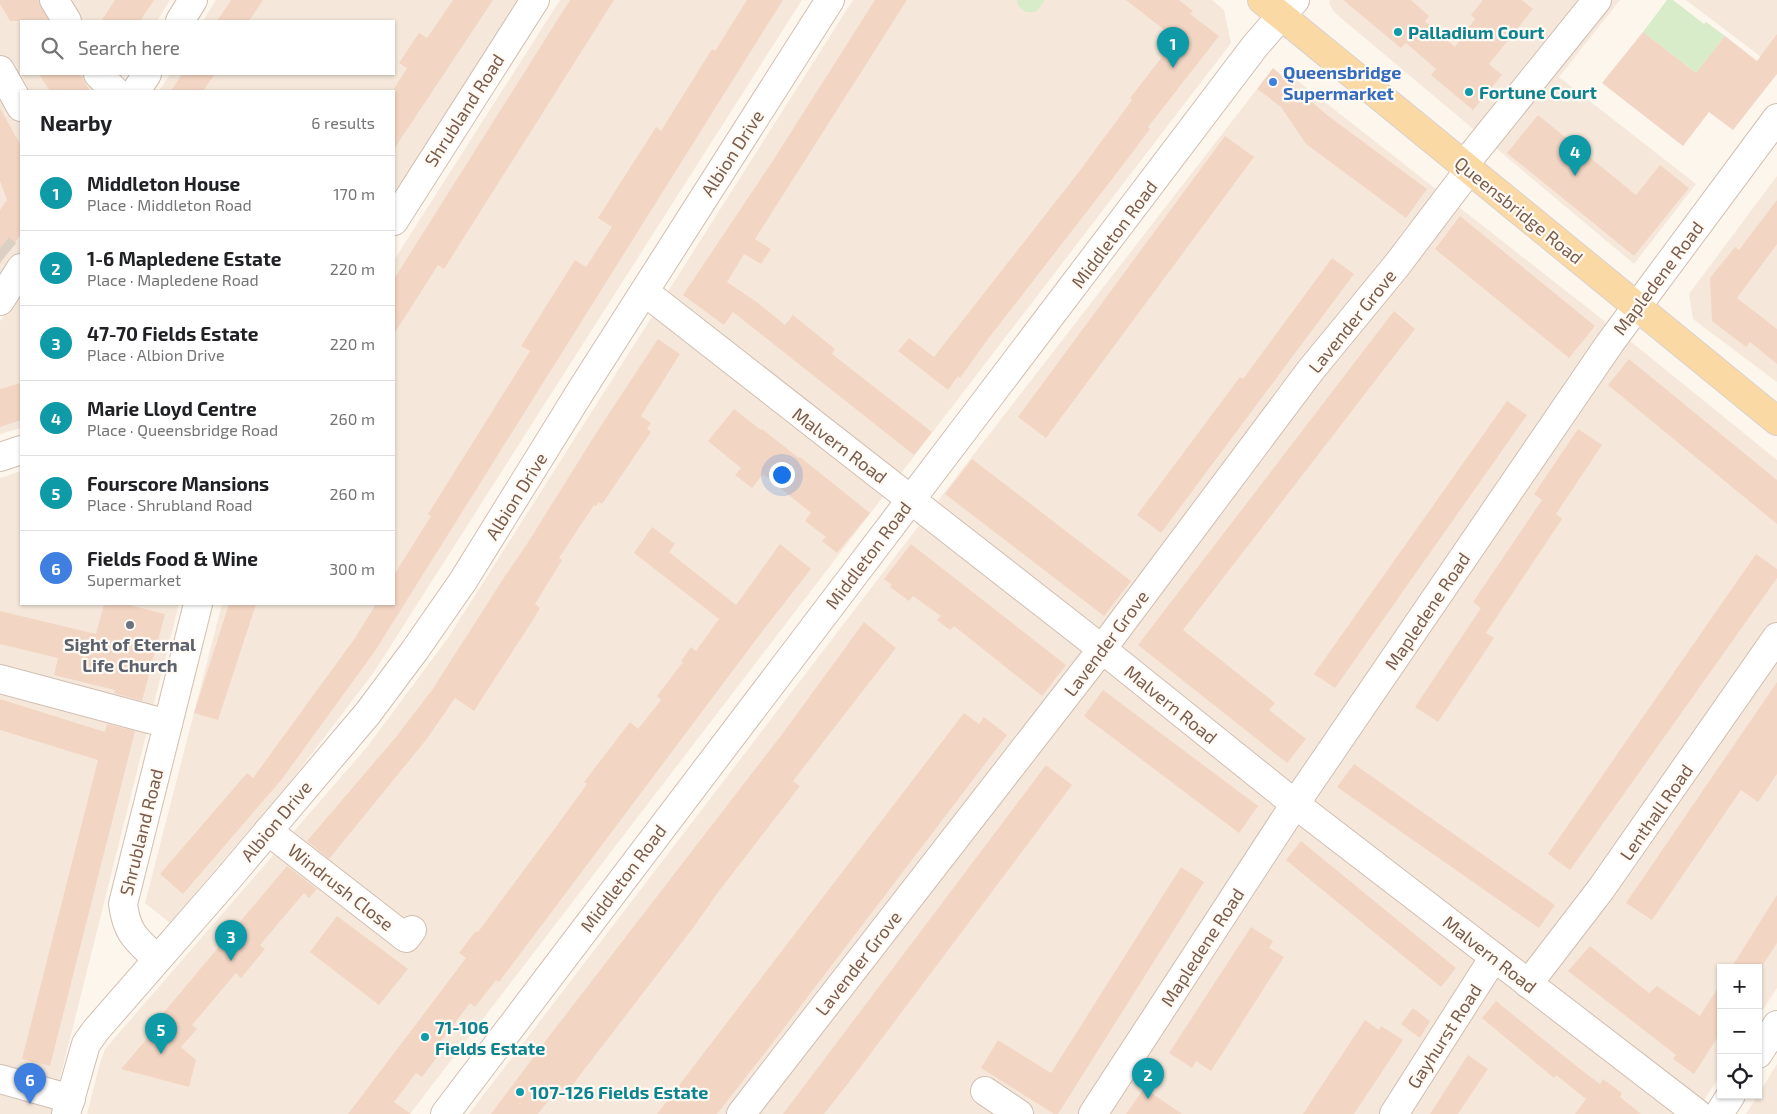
<!DOCTYPE html>
<html lang="en">
<head>
<meta charset="utf-8">
<style>
	:root { --surface:#fff; --page:#f6f6f6; --text:#202124; --muted:#757577; --line:#e0e0e0; --accent:#1a73e8 }
	body { margin:0; font-family:"Exo 2",sans-serif; background:var(--page); color:var(--text) }
	.controls { position:absolute; right:15px; bottom:15px; display:grid; overflow:hidden; border-radius:0px; box-shadow:0 1px 4px #0004 }
	.controls button { width:45px; height:45px; display:grid; place-items:center; padding:0; border:0; border-bottom:1px solid var(--line); background:var(--surface); color:var(--text); font:25px sans-serif }
	.you { position:absolute; left:781px; top:474px; width:18px; height:18px; margin:-12px; border:4px solid #fff; border-radius:50%; background:#1a73e8; box-shadow:0 0 0 8px #1a73e833 }
	.badge { display:grid; place-items:center; width:32px; height:32px; border-radius:50%; background:var(--accent); color:#fff; font-size:16px; font-weight:700 }
	.pin { position:absolute; translate:-50% -41px; filter:drop-shadow(0 1px 2px #0008) }
	.pin::after { content:''; position:absolute; top:26px; width:18px; height:15px; background:inherit; clip-path:polygon(0 0,100% 0,50% 100%) }
	.list { margin:0; padding:0; list-style:none }
	h2 { display:flex; justify-content:space-between; align-items:center; height:65px; margin:0; padding:0 20px; font-size:21px }
	h2 small { font-size:16px; font-weight:400; color:var(--muted) }
	.list li { display:grid; grid-template-columns:32px 1fr auto; gap:15px; align-items:center; box-sizing:border-box; height:75px; padding:0 20px; border-top:1px solid var(--line) }
	.list b { display:block; font-size:19px; white-space:nowrap }
	.list p { margin:0; font-size:16px; white-space:nowrap; color:var(--muted) }
	.list em { font-size:16px; font-style:normal; color:var(--muted) }
	.icon { flex:none; width:28px; height:28px; fill:none; stroke:currentColor; stroke-width:2; stroke-linecap:round; stroke-linejoin:round }
	.map { position:relative; flex:none; width:1777px; height:1114px; overflow:hidden }
	.search { position:absolute; background:var(--surface); box-shadow:0 1px 4px #0004; left:20px; top:20px; width:375px; height:55px; display:flex; align-items:center; gap:12px; box-sizing:border-box; padding:0 18px; border-radius:0px; color:var(--muted); font-size:19px }
	.panel { position:absolute; background:var(--surface); box-shadow:0 1px 4px #0004; left:20px; top:90px; width:375px; height:515px; border-radius:0px }
	.map>svg:first-child { display:block }
	.residential { fill:#f5e8da }
	.green { fill:#d8ecc9 }
	.building { fill:#f3d5c3 }
	.lines { fill:none; stroke-linecap:round; stroke-linejoin:round }
	.minor-tunnel { stroke:#dcd0c4; stroke-width:28; stroke-dasharray:28 14; stroke-linecap:butt }
	.minor-casing { stroke:#d1beb0; stroke-width:30 }
	.major-casing { stroke:#dad1cd; stroke-width:30 }
	.minor { stroke:#fff; stroke-width:28 }
	.major { stroke:#fbd9a5; stroke-width:28 }
	.culture-dot { fill:#0f9aa8; stroke:#fffaf3; stroke-width:2 }
	.shop-dot { fill:#3f7fe0; stroke:#fffaf3; stroke-width:2 }
	.worship-dot { fill:#6b7280; stroke:#fffaf3; stroke-width:2 }
	.labels { text-anchor:middle; dominant-baseline:central; stroke-width:4.5; stroke-linejoin:round; paint-order:stroke }
	.culture-label { font-size:18px; font-weight:bold; fill:#0d838f; stroke:#fffaf3; text-anchor:start }
	.shop-label { font-size:18px; font-weight:bold; fill:#366cbe; stroke:#fffaf3; text-anchor:start }
	.street-label { font-size:18px; fill:#7a5c4d; stroke:#fffaf3 }
	.worship-label { font-size:18px; font-weight:bold; fill:#5b616d; stroke:#fffaf3 }
</style>
</head>
<body>
<div class="map">
<svg width="1777" height="1114" viewBox="0 0 1777 1114">
	<rect width="100%" height="100%" fill="#fdf6ec"/>
	<g class="residential">
		<polygon points="0,0 170,0 157,21 21,21 21,74 123,74 112,91 21,91 21,263 0,301"/>
		<polygon points="216,0 521,0 394,193 394,91 159,91 170,74 394,74 394,21 203,21"/>
		<polygon points="560,0 802,0 374,672 291,781 170,923 145,903 222,604 394,604 394,260"/>
		<polygon points="853,0 1212,0 1224,10 1231,43 410,1114 87,1114 100,1063 105,1049 367,747 448,638"/>
		<polygon points="1330,0 1620,0 1559,77 1696,184 1634,264 1335,13 1329,4"/>
		<polygon points="1686,0 1777,0 1777,69"/>
		<polygon points="1289,74 1635,345 1777,460 1777,988 1758,1017 1758,968 1721,968 1721,1074 1695,1114 469,1114 943,494 1257,89 1270,99"/>
		<polygon points="1777,176 1777,382 1693,319 1689,294"/>
		<polygon points="21,293 21,428 0,434 0,321"/>
		<polygon points="21,471 21,604 179,604 51,1114 0,1114 0,478"/>
		<polygon points="1777,1064 1777,1114 1746,1114 1758,1095"/>
	</g>
	<g class="green">
		<polygon points="1017,0 1045,0 1036,12 1026,12 1018,6"/>
		<polygon points="1667,0 1673,0 1704,24 1706,22 1725,36 1696,73 1643,32"/>
	</g>
	<g class="building">
		<polygon points="0,0 38,0 49,21 10,21 0,4"/>
		<polygon points="115,0 154,0 140,21 101,21"/>
		<polygon points="231,0 263,0 249,21 217,21"/>
		<polygon points="453,0 493,0 394,149 394,89 407,68 399,63 419,33 427,38"/>
		<polygon points="570,0 614,0 444,269 438,265 394,334 394,279"/>
		<polygon points="747,0 783,0 375,651 282,779 183,894 160,874 247,773 253,778 355,638 376,604 394,604 394,575 431,516 428,514 530,351 521,346 575,260 586,267 612,227 598,218 656,127 661,131 712,49 715,51"/>
		<polygon points="875,0 907,0 755,239 771,249 761,264 744,254 727,282 758,303 785,325 793,315 835,349 832,354 932,432 914,455 733,312 724,325 683,295 772,162"/>
		<polygon points="1126,0 1179,0 1193,11 1190,14 1219,36 1148,127 1150,129 1116,174 988,339 960,378 958,376 948,390 898,351 909,338 934,357 1078,173 1132,100 1130,98 1176,39"/>
		<polygon points="1343,0 1411,0 1429,16 1425,21 1455,47 1475,19 1471,15 1483,0 1522,0 1533,9 1489,64 1502,75 1473,110 1431,75 1436,69 1406,43 1401,48"/>
		<polygon points="1643,32 1696,73 1725,36 1757,61 1777,34 1777,74 1733,130 1709,112 1683,146 1602,83"/>
		<polygon points="1273,68 1327,115 1427,189 1406,218 1306,144 1281,107 1257,89"/>
		<polygon points="39,74 80,74 90,91 50,91"/>
		<polygon points="182,74 215,74 203,91 171,91"/>
		<polygon points="0,108 21,146 21,234 0,264 0,210 7,200 0,181"/>
		<polygon points="1538,115 1636,195 1660,165 1689,188 1634,256 1507,153"/>
		<polygon points="1225,136 1254,157 1046,438 1018,417"/>
		<polygon points="1777,200 1777,244 1737,298 1777,329 1777,364 1750,342 1746,347 1712,321 1710,278 1735,247 1739,250"/>
		<polygon points="1460,216 1595,326 1569,358 1435,249"/>
		<polygon points="1332,258 1354,274 1161,533 1137,515 1240,377 1243,379"/>
		<polygon points="1394,311 1415,329 1183,630 1275,703 1269,710 1306,739 1287,763 1138,645"/>
		<polygon points="658,339 680,354 641,416 651,423 647,429 651,432 602,504 599,502 596,506 594,505 559,558 562,560 535,604 540,608 529,626 474,711 455,698 426,740 329,859 307,841 396,737 432,690 505,576 527,544 600,427"/>
		<polygon points="1629,359 1777,480 1777,524 1608,385"/>
		<polygon points="21,383 21,420 0,427 0,389"/>
		<polygon points="1507,401 1527,415 1335,688 1314,674"/>
		<polygon points="734,409 761,430 762,429 799,458 800,457 870,513 837,553 822,541 826,537 805,521 811,513 763,474 752,488 735,475 741,468 708,441"/>
		<polygon points="1578,429 1602,445 1556,514 1562,519 1486,633 1494,638 1438,722 1415,707 1481,608 1473,602 1542,500 1534,494"/>
		<polygon points="972,459 1131,581 1104,616 945,494"/>
		<polygon points="652,527 675,544 669,552 736,605 780,544 811,569 764,629 499,982 496,980 475,1007 470,1003 439,1044 444,1048 422,1077 416,1073 394,1102 411,1114 348,1114 466,958 459,953 475,932 478,932 558,824 587,784 584,782 630,722 638,729 661,700 657,696 683,662 681,661 691,647 696,651 719,619 634,553"/>
		<polygon points="911,544 1066,665 1042,696 954,626 950,630 937,620 941,616 913,596 909,601 890,587 892,585 884,579"/>
		<polygon points="1756,554 1777,569 1777,578 1570,870 1548,854"/>
		<polygon points="104,604 125,604 165,614 142,701 114,693 115,690 54,675 58,658 0,644 0,611 96,634"/>
		<polygon points="229,604 256,604 218,720 194,713"/>
		<polygon points="864,622 896,648 793,781 800,786 719,891 693,928 567,1092 559,1086 538,1114 491,1114 547,1039 786,729"/>
		<polygon points="1777,682 1777,774 1758,802 1741,790 1652,920 1626,903"/>
		<polygon points="1103,690 1258,806 1239,833 1084,716"/>
		<polygon points="0,699 105,732 107,724 135,731 50,1066 22,1059 98,760 0,730"/>
		<polygon points="964,713 979,724 984,717 1007,735 771,1045 717,1114 657,1114"/>
		<polygon points="1354,764 1555,905 1539,928 1337,787"/>
		<polygon points="1046,765 1072,785 853,1077 824,1114 783,1114"/>
		<polygon points="1301,841 1456,968 1441,987 1286,860"/>
		<polygon points="287,866 317,889 309,898 304,893 260,945 265,949 241,978 236,973 192,1025 197,1029 181,1047 196,1060 189,1087 121,1069 157,1027 154,1024"/>
		<polygon points="1181,867 1204,882 1058,1114 1054,1114 981,1068 998,1040 1051,1073"/>
		<polygon points="1777,895 1777,943 1761,968 1731,968"/>
		<polygon points="337,916 408,969 379,1005 310,952"/>
		<polygon points="1251,927 1273,941 1269,948 1284,957 1211,1071 1196,1061 1192,1068 1169,1053"/>
		<polygon points="1590,946 1649,993 1657,986 1700,1016 1721,983 1721,1032 1694,1074 1673,1059 1676,1055 1568,971"/>
		<polygon points="1496,1001 1580,1069 1600,1084 1603,1079 1622,1093 1620,1097 1641,1114 1575,1114 1586,1099 1556,1075 1554,1078 1482,1018"/>
		<polygon points="1413,1008 1430,1021 1420,1038 1401,1024"/>
		<polygon points="1365,1020 1379,1030 1381,1026 1403,1040 1354,1114 1303,1114"/>
		<polygon points="1468,1055 1488,1069 1458,1114 1430,1114"/>
		<polygon points="1144,1088 1182,1114 1126,1114"/>
	</g>
	<g class="lines">
		<polyline class="minor-tunnel" points="0,248 7,254"/>
		<g class="minor-casing">
			<g id="minor">
				<polyline points="54,0 67,21"/>
				<polyline points="180,21 193,0"/>
				<polyline points="0,70 21,107"/>
				<polyline points="98,74 115,91"/>
				<polyline points="136,91 147,74"/>
				<polyline points="1464,165 1597,0"/>
				<polyline points="394,221 535,0"/>
				<polyline points="645,292 1102,649 1295,804 1698,1114"/>
				<polyline points="0,301 21,268"/>
				<polyline points="0,457 21,450"/>
				<polyline points="0,679 168,724"/>
				<polyline points="268,831 406,938 412,930"/>
				<path d="M157 959C136 939 127 934 123 904L198 604"/>
				<polyline points="1528,984 1601,889 1777,637"/>
				<polyline points="1758,1054 1777,1025"/>
				<polyline points="0,1079 71,1099"/>
				<polyline points="985,1091 1019,1114"/>
				<polyline points="66,1114 86,1044 96,1030 226,881 368,713 415,650 463,581 582,389 830,0"/>
				<polyline points="445,1114 1255,46 1295,0"/>
				<polyline points="741,1114 1102,649 1310,371 1397,265 1469,170"/>
				<polyline points="1093,1114 1295,804 1610,343 1777,118"/>
				<polyline points="1394,1114 1494,957"/>
				<polyline points="1719,1114 1731,1095"/>
			</g>
		</g>
		<g class="major-casing">
			<polyline id="major" points="1262,0 1777,421"/>
		</g>
		<use href="#minor" class="minor"/>
		<use href="#major" class="major"/>
	</g>
	<g class="culture-dot">
		<circle cx="1398" cy="32" r="5"/>
		<circle cx="1469" cy="92" r="5"/>
		<circle cx="425" cy="1037" r="5"/>
		<circle cx="520" cy="1092" r="5"/>
	</g>
	<circle class="shop-dot" cx="1273" cy="82" r="5"/>
	<circle class="worship-dot" cx="130" cy="625" r="5"/>
	<g class="labels">
		<g class="culture-label">
			<text x="1408" y="32">Palladium Court</text>
			<text x="1479" y="92">Fortune Court</text>
			<text x="435" y="1027">71-106<tspan x="435" dy="21">Fields Estate</tspan></text>
			<text x="530" y="1092">107-126 Fields Estate</text>
		</g>
		<g class="shop-label">
			<text x="1283" y="72">Queensbridge<tspan x="1283" dy="21">Supermarket</tspan></text>
		</g>
		<g class="street-label">
			<text transform="translate(464 110) rotate(-57)">Shrubland Road</text>
			<text transform="translate(732 153) rotate(-57)">Albion Drive</text>
			<text transform="translate(1519 210) rotate(39)">Queensbridge Road</text>
			<text transform="translate(1114 234) rotate(-53)">Middleton Road</text>
			<text transform="translate(1658 278) rotate(-53)">Mapledene Road</text>
			<text transform="translate(1352 321) rotate(-51)">Lavender Grove</text>
			<text transform="translate(840 445) rotate(37)">Malvern Road</text>
			<text transform="translate(516 496) rotate(-58)">Albion Drive</text>
			<text transform="translate(868 555) rotate(-53)">Middleton Road</text>
			<text transform="translate(1427 611) rotate(-56)">Mapledene Road</text>
			<text transform="translate(1106 643) rotate(-53)">Lavender Grove</text>
			<text transform="translate(1171 704) rotate(39)">Malvern Road</text>
			<text transform="translate(1656 812) rotate(-55)">Lenthall Road</text>
			<text transform="translate(276 821) rotate(-50)">Albion Drive</text>
			<text transform="translate(141 832) rotate(-76)">Shrubland Road</text>
			<text transform="translate(623 878) rotate(-53)">Middleton Road</text>
			<text transform="translate(341 887) rotate(38)">Windrush Close</text>
			<text transform="translate(1202 947) rotate(-57)">Mapledene Road</text>
			<text transform="translate(1490 954) rotate(38)">Malvern Road</text>
			<text transform="translate(858 963) rotate(-52)">Lavender Grove</text>
			<text transform="translate(1444 1036) rotate(-57)">Gayhurst Road</text>
		</g>
		<g class="worship-label">
			<text x="130" y="644">Sight of Eternal<tspan x="130" dy="21">Life Church</tspan></text>
		</g>
	</g>
</svg>
<div class="controls">
<button>+</button>
<button>−</button>
<button><svg class="icon" aria-label="locate" viewBox="0 0 24 24"><circle cx="12" cy="12" r="6"/><path d="M12 2v4M12 18v4M2 12h4M18 12h4"/></svg></button>
</div>
<div class="you"></div>
<div class="pin badge" style="left:1173px;top:68px;background:#0f9aa8">1</div>
<div class="pin badge" style="left:1148px;top:1099px;background:#0f9aa8">2</div>
<div class="pin badge" style="left:231px;top:961px;background:#0f9aa8">3</div>
<div class="pin badge" style="left:1575px;top:176px;background:#0f9aa8">4</div>
<div class="pin badge" style="left:161px;top:1054px;background:#0f9aa8">5</div>
<div class="pin badge" style="left:30px;top:1104px;background:#3f7fe0">6</div>
<div class="search"><svg class="icon" aria-label="search" viewBox="0 0 24 24"><circle cx="10" cy="10" r="6"/><path d="M15 15l6 6"/></svg>Search here</div>
<section class="panel">
<h2>Nearby<small>6 results</small></h2>
<ul class="list">
<li><span class="badge" style="background:#0f9aa8">1</span><div><b>Middleton House</b><p>Place · Middleton Road</p></div><em>170 m</em></li>
<li><span class="badge" style="background:#0f9aa8">2</span><div><b>1-6 Mapledene Estate</b><p>Place · Mapledene Road</p></div><em>220 m</em></li>
<li><span class="badge" style="background:#0f9aa8">3</span><div><b>47-70 Fields Estate</b><p>Place · Albion Drive</p></div><em>220 m</em></li>
<li><span class="badge" style="background:#0f9aa8">4</span><div><b>Marie Lloyd Centre</b><p>Place · Queensbridge Road</p></div><em>260 m</em></li>
<li><span class="badge" style="background:#0f9aa8">5</span><div><b>Fourscore Mansions</b><p>Place · Shrubland Road</p></div><em>260 m</em></li>
<li><span class="badge" style="background:#3f7fe0">6</span><div><b>Fields Food &amp; Wine</b><p>Supermarket</p></div><em>300 m</em></li>
</ul>
</section>
</div>
</body>
</html>
